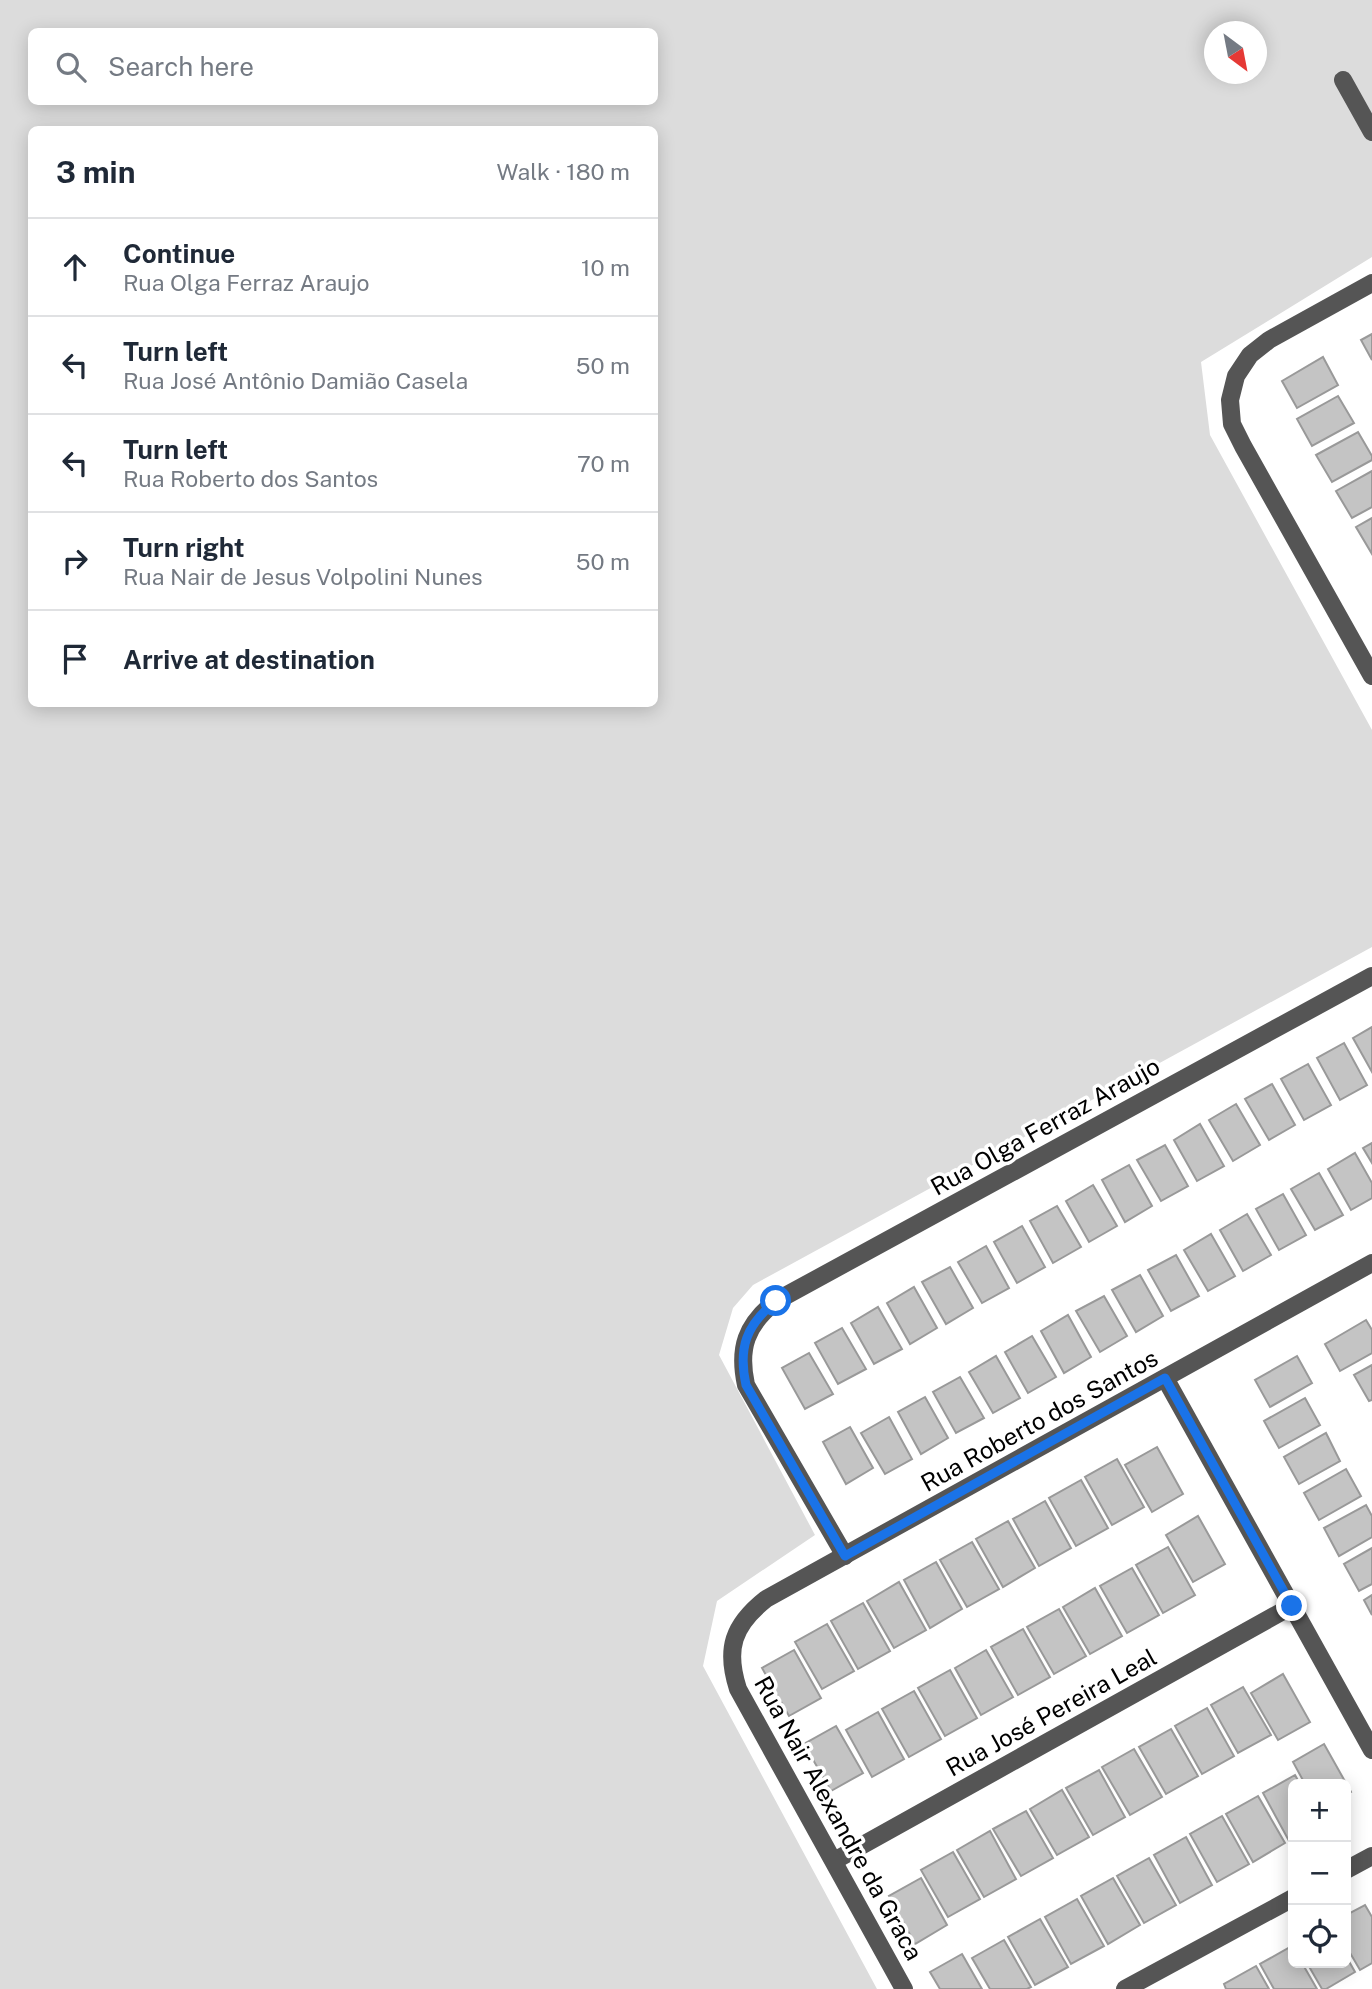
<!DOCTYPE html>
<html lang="en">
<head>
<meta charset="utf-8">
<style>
	:root { --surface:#fff; --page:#f6f6f7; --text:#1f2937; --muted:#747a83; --line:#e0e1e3 }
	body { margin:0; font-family:"Public Sans",sans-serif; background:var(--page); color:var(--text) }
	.controls { position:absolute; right:21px; bottom:21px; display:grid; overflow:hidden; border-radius:10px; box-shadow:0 4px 18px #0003 }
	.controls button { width:63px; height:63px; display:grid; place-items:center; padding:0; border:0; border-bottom:2px solid var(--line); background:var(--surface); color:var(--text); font:35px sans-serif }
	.compass { position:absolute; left:1204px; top:21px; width:63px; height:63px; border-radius:50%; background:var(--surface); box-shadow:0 4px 18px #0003; rotate:148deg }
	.stop { position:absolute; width:21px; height:21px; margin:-16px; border:5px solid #1a73e8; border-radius:50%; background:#fff }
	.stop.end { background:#1a73e8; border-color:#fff; box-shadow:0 2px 7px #0008 }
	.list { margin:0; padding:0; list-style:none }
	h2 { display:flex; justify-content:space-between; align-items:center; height:91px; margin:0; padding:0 28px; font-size:30px }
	h2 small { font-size:23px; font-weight:400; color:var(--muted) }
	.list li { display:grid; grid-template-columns:46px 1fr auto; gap:21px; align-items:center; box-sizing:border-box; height:98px; padding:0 28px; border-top:2px solid var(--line) }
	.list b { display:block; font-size:26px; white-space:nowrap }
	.list p { margin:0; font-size:23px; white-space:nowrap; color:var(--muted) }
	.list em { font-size:23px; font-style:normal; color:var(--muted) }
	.icon { flex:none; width:38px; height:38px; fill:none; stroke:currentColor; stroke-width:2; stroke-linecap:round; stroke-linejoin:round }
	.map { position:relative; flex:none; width:1372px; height:1989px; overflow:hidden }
	.search { position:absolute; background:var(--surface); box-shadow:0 4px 18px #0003; left:28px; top:28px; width:630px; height:77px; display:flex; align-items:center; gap:18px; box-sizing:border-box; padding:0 24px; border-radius:10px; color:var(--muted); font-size:26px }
	.panel { position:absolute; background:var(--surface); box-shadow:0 4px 18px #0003; left:28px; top:126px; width:630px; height:581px; border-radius:10px }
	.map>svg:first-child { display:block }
	.green { fill:#dcdcdc; fill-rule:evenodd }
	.building { fill:#c4c4c4; stroke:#999; stroke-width:2 }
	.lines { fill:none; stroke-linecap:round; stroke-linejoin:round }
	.minor { stroke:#555; stroke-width:18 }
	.route { stroke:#1a73e8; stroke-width:9 }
	.labels { text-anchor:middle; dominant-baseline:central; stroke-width:7; stroke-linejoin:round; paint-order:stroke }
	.street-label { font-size:24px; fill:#000; stroke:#fff }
</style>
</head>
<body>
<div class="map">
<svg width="1372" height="1989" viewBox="0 0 1372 1989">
	<rect width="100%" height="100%" fill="#fff"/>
	<path class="green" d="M0 0H1372V257L1201 362 1210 435 1372 730V947L753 1285 733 1308 719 1355 815 1535 717 1601 703 1666 877 1989H0ZM32 32H654V102H32ZM1214 32H1256V74H1214ZM32 130H654V704H32Z"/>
	<g class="building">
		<polygon points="1372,334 1372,360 1361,340"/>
		<polygon points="1323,357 1338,385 1297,408 1282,381"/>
		<polygon points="1338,396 1354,423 1312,446 1297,419"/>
		<polygon points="1358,432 1372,456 1372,460 1332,482 1316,455"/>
		<polygon points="1372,471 1372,507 1352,518 1336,491"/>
		<polygon points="1372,518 1372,554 1356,527"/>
		<polygon points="1372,1027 1372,1072 1353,1038"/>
		<polygon points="1344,1043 1367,1085 1340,1100 1317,1058"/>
		<polygon points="1308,1064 1331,1105 1304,1120 1281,1079"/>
		<polygon points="1272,1084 1295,1125 1269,1140 1245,1099"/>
		<polygon points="1236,1104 1260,1145 1233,1161 1209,1120"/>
		<polygon points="1200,1124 1224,1166 1197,1181 1174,1140"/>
		<polygon points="1372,1143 1372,1163 1363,1148"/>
		<polygon points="1165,1145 1188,1186 1161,1201 1137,1160"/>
		<polygon points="1355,1153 1372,1183 1372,1198 1351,1210 1328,1169"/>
		<polygon points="1129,1165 1152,1206 1125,1222 1102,1180"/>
		<polygon points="1319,1173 1343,1215 1315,1230 1291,1189"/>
		<polygon points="1093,1185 1117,1226 1089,1242 1066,1201"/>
		<polygon points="1283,1194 1306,1235 1279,1250 1256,1209"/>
		<polygon points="1057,1206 1081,1247 1053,1263 1030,1221"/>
		<polygon points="1247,1214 1271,1255 1243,1271 1220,1230"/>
		<polygon points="1022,1226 1045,1267 1017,1283 994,1242"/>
		<polygon points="1211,1234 1235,1276 1208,1291 1184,1250"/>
		<polygon points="986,1246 1009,1288 982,1303 958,1262"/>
		<polygon points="1176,1255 1199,1296 1171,1311 1148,1270"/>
		<polygon points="950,1267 973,1308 946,1324 922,1282"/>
		<polygon points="1140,1275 1163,1316 1136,1332 1112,1290"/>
		<polygon points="914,1287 937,1328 910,1344 887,1303"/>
		<polygon points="1104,1296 1127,1336 1100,1352 1076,1311"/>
		<polygon points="878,1307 902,1349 874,1364 851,1323"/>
		<polygon points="1068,1315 1091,1357 1064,1373 1041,1331"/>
		<polygon points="1366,1320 1372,1330 1372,1353 1340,1371 1325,1344"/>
		<polygon points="842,1328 866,1369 838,1384 815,1343"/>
		<polygon points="1032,1336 1056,1377 1028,1393 1005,1352"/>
		<polygon points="809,1353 833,1394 805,1409 782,1368"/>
		<polygon points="996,1356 1020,1398 993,1413 969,1372"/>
		<polygon points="1297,1356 1312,1383 1270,1407 1255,1380"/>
		<polygon points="1372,1365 1372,1400 1369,1401 1354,1375"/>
		<polygon points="960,1377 984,1418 956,1433 933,1392"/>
		<polygon points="925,1397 948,1438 921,1454 898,1412"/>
		<polygon points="1305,1398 1320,1425 1279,1448 1264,1421"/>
		<polygon points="889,1417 912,1459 885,1474 861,1433"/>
		<polygon points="850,1427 873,1468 846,1484 823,1442"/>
		<polygon points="1326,1433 1340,1461 1299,1484 1284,1457"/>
		<polygon points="1157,1447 1183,1494 1152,1512 1125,1465"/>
		<polygon points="1117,1459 1144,1507 1112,1525 1085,1477"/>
		<polygon points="1346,1469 1361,1496 1319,1520 1304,1493"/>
		<polygon points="1081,1480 1108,1528 1076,1546 1049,1498"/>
		<polygon points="1045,1501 1071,1548 1039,1566 1013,1519"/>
		<polygon points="1366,1505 1372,1516 1372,1537 1339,1556 1324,1528"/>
		<polygon points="1198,1516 1225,1564 1193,1582 1166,1535"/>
		<polygon points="1008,1521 1035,1568 1003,1587 976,1539"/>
		<polygon points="972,1542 999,1589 967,1607 940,1560"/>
		<polygon points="1168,1547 1195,1595 1163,1613 1136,1565"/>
		<polygon points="1372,1548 1372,1584 1359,1591 1344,1564"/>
		<polygon points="936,1562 962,1609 930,1628 904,1580"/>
		<polygon points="1132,1568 1159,1615 1127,1633 1100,1586"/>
		<polygon points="899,1582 926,1630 894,1648 867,1601"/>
		<polygon points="1095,1588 1122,1636 1090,1654 1063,1607"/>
		<polygon points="1372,1595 1372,1615 1364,1600"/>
		<polygon points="863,1603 890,1651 858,1669 831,1621"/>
		<polygon points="1059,1609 1086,1656 1054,1674 1027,1627"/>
		<polygon points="827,1624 854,1671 822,1689 795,1642"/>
		<polygon points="1023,1629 1050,1677 1018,1695 991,1647"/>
		<polygon points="794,1650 821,1698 789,1716 762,1668"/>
		<polygon points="986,1650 1013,1697 981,1715 955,1668"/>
		<polygon points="950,1670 977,1718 945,1736 918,1688"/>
		<polygon points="1283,1674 1310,1722 1278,1740 1251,1693"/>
		<polygon points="1243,1687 1271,1735 1238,1753 1211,1705"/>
		<polygon points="914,1691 941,1739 909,1757 882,1709"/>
		<polygon points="1207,1708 1234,1756 1202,1774 1175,1726"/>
		<polygon points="878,1712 904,1759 872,1777 846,1730"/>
		<polygon points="836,1726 863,1773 831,1791 804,1744"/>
		<polygon points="1171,1729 1198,1776 1166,1794 1139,1747"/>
		<polygon points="1324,1744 1351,1792 1346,1795 1346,1784 1305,1784 1293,1762"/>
		<polygon points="1134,1749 1162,1797 1130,1815 1102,1767"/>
		<polygon points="1099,1770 1125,1817 1093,1835 1066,1788"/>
		<polygon points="1295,1775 1300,1784 1293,1784 1293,1839 1289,1841 1263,1793"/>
		<polygon points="1062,1790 1089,1837 1057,1855 1030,1809"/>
		<polygon points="1258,1796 1285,1843 1253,1862 1226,1814"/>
		<polygon points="1026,1811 1053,1858 1021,1876 993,1829"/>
		<polygon points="1222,1816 1249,1864 1217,1882 1190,1834"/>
		<polygon points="990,1831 1016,1879 984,1897 957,1850"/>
		<polygon points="1186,1837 1212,1885 1180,1903 1154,1855"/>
		<polygon points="953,1852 980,1899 948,1917 921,1870"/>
		<polygon points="1149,1858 1176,1905 1144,1923 1117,1876"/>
		<polygon points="921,1878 947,1925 915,1944 889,1896"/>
		<polygon points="1113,1878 1140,1925 1108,1944 1081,1896"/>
		<polygon points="1077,1899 1104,1946 1071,1964 1045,1917"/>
		<polygon points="1365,1905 1372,1917 1372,1963 1360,1970 1346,1946 1346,1915"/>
		<polygon points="1040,1919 1068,1967 1035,1985 1008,1937"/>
		<polygon points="1004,1940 1031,1987 1027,1989 990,1989 972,1958"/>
		<polygon points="1292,1946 1293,1963 1302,1963 1317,1989 1274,1989 1260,1964"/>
		<polygon points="962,1954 982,1989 940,1989 930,1972"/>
		<polygon points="1346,1956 1355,1972 1326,1989 1322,1989 1307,1963 1346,1963"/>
		<polygon points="1256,1966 1269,1989 1226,1989 1224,1984"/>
	</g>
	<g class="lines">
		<g class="minor">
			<polyline points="1343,80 1372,132"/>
			<polyline points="1372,283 1269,340 1250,355 1236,376 1230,400 1232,424 1243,446 1372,676"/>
			<polyline points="1165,1378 1372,1750"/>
			<path d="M845 1556 746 1385C738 1348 746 1325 776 1301L1372 976"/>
			<polyline points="834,1861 1292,1606"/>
			<polyline points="1346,1870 1372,1856"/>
			<path d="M904 1989 738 1689C725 1649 733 1625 766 1599L1372 1263"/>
			<polyline points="1125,1989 1293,1898"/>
		</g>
	</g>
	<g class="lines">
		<path class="route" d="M776 1301C746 1325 738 1348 746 1385L845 1556 1165 1378 1292 1606"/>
	</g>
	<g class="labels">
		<g class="street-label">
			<text transform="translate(1045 1126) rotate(-29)">Rua Olga Ferraz Araujo</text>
			<text transform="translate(1039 1420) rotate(-29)">Rua Roberto dos Santos</text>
			<text transform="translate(1051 1712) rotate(-29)">Rua José Pereira Leal</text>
			<text transform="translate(839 1818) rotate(61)">Rua Nair Alexandre da Graca</text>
		</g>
	</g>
</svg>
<div class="controls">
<button>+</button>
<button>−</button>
<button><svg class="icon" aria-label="locate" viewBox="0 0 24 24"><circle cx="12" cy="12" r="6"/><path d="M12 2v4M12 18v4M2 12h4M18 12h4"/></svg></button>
</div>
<svg class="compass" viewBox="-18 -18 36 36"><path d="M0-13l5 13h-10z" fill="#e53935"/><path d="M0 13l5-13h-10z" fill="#747a83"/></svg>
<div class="stop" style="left:776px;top:1301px"></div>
<div class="stop end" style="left:1292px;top:1606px"></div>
<div class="search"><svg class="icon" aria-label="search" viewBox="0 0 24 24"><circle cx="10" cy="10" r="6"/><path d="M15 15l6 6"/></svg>Search here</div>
<section class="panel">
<h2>3 min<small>Walk · 180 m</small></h2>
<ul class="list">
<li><svg class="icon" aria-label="ahead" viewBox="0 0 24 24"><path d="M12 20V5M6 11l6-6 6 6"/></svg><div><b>Continue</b><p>Rua Olga Ferraz Araujo</p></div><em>10 m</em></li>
<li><svg class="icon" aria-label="left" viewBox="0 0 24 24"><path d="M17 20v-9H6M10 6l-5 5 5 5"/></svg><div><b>Turn left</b><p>Rua José Antônio Damião Casela</p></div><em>50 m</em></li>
<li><svg class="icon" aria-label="left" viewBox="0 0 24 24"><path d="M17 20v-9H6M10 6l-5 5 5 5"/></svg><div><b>Turn left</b><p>Rua Roberto dos Santos</p></div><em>70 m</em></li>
<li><svg class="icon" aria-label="right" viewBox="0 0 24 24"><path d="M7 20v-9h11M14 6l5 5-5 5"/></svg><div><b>Turn right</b><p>Rua Nair de Jesus Volpolini Nunes</p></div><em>50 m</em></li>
<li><svg class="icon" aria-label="arrive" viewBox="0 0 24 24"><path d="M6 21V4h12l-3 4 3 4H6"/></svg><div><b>Arrive at destination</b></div></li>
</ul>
</section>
</div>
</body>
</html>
